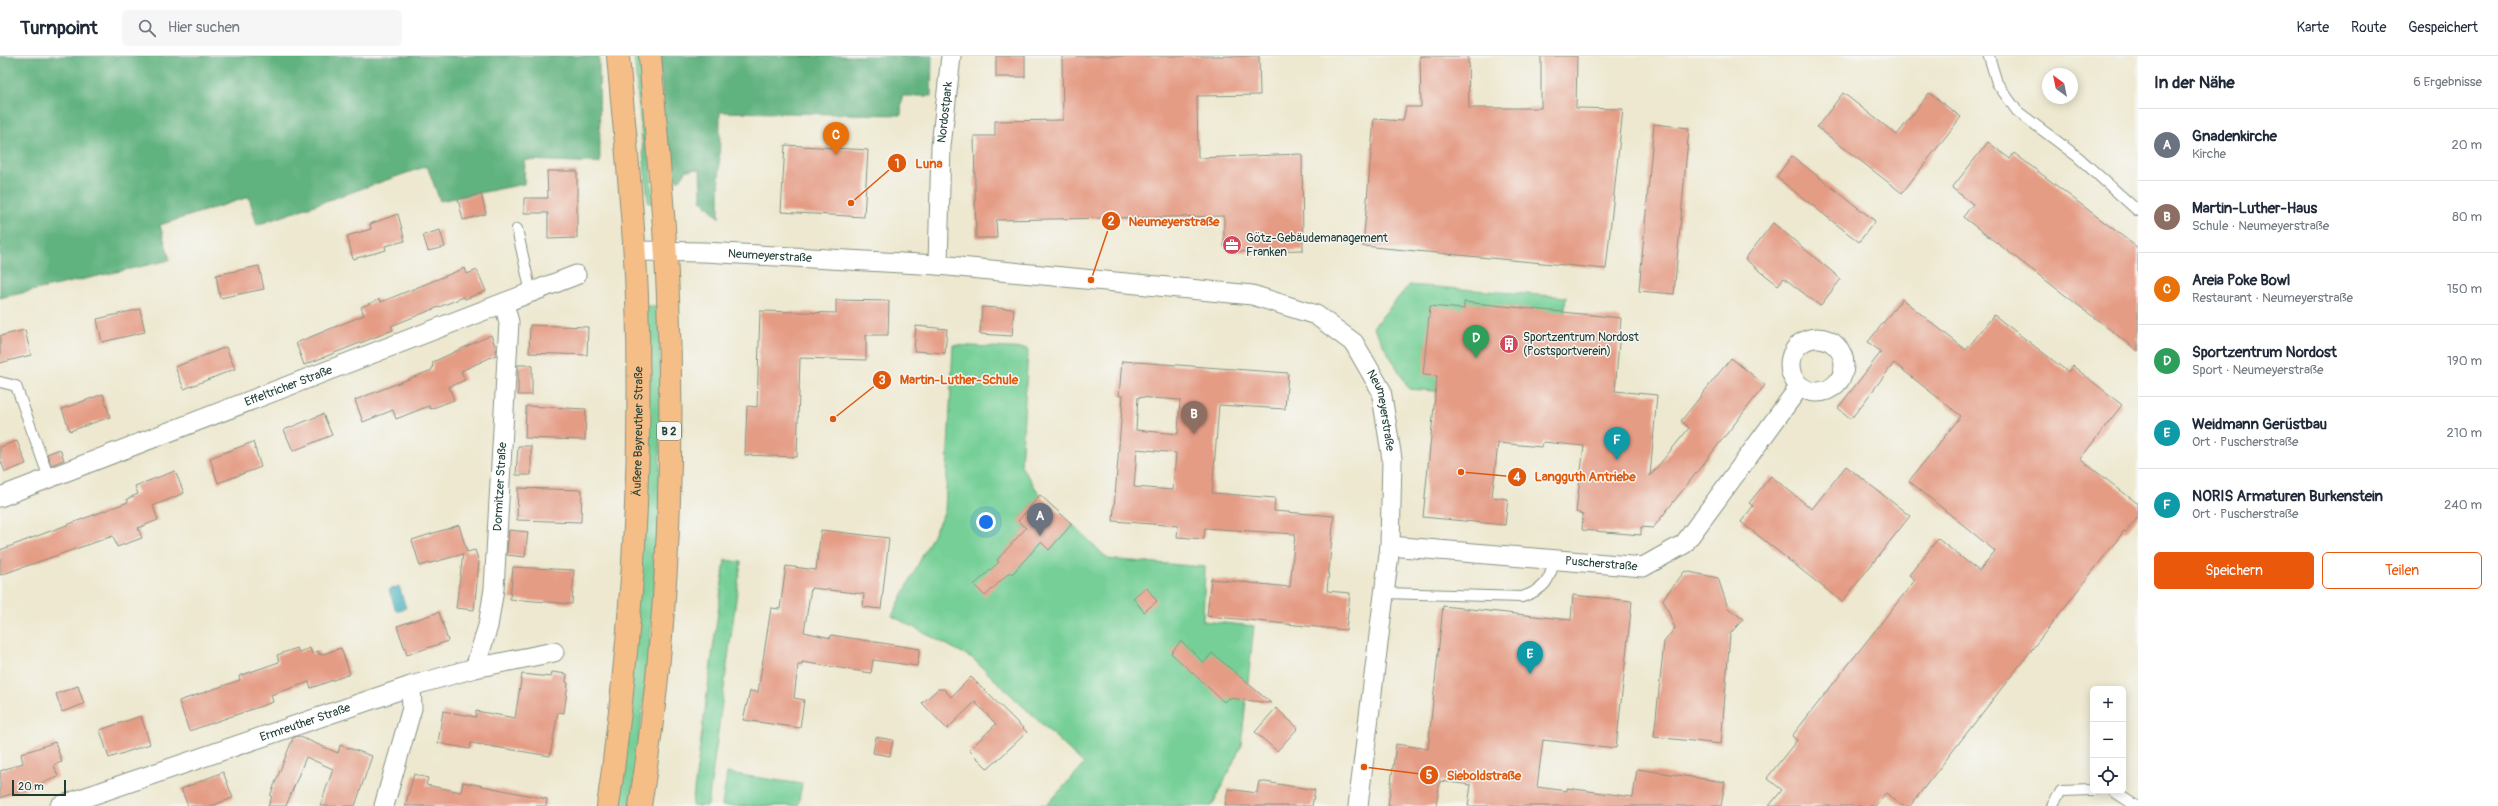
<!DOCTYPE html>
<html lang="de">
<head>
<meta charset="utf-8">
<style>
	:root { --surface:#fff; --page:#f6f6f7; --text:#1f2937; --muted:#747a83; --line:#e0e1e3; --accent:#ea580c }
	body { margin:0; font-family:Pangolin,sans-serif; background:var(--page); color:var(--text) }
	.controls { position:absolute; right:12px; bottom:12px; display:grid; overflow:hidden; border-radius:6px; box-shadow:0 2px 10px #0003 }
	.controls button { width:36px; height:36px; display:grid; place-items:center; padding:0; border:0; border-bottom:1px solid var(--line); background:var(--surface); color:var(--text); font:20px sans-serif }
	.compass { position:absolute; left:2042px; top:12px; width:36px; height:36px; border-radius:50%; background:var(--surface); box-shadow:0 2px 10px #0003; rotate:327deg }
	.scale { position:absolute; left:12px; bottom:10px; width:54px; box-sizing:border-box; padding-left:4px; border:2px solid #1f3d34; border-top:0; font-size:11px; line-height:14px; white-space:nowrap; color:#1f3d34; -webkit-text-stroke:3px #f6f6f2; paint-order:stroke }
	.you { position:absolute; left:986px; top:466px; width:14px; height:14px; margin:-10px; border:3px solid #fff; border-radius:50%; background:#1a73e8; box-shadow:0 0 0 6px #1a73e833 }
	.badge { display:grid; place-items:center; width:26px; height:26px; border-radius:50%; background:var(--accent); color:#fff; font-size:13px; font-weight:700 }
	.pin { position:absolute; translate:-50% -33px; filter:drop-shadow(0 1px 2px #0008) }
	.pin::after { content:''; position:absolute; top:21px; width:14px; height:12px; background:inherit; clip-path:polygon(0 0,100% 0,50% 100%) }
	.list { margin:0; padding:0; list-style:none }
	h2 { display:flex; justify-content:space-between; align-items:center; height:52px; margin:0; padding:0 16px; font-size:17px }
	h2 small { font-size:13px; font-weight:400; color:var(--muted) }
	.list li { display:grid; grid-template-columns:26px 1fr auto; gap:12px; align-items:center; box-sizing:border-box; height:72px; padding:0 16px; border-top:1px solid var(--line) }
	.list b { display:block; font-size:15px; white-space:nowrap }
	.list p { margin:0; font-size:13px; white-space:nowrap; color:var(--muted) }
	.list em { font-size:13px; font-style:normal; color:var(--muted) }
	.actions { display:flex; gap:8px; padding:12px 16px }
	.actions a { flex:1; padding:9px 0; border:1px solid var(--accent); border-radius:6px; text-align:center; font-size:14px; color:var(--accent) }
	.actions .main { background:var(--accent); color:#fff }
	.icon { flex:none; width:22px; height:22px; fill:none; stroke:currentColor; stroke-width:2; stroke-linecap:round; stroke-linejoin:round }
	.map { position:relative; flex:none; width:2138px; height:750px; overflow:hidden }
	header { display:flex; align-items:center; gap:24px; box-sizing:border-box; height:56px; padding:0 20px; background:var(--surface); border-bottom:1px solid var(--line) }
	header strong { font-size:19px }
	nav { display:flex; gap:22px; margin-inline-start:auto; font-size:14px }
	.search { width:280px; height:36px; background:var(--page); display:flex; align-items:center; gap:10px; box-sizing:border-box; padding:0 14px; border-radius:6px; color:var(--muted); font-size:15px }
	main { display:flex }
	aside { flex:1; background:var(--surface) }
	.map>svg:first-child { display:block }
	.green { fill:#75cf96; stroke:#4a8665 }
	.forest { fill:#60b27f; stroke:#40785a }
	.water { fill:#41afbe; stroke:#307679 }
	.building { fill:#e59c85; fill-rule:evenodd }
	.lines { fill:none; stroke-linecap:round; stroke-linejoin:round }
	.service-casing { stroke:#869282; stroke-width:12 }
	.minor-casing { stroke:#869282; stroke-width:21 }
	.primary-casing { stroke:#869282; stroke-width:24 }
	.service { stroke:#fff; stroke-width:10 }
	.minor { stroke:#fff; stroke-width:19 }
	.primary { stroke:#f6be87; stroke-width:22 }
	.labels { text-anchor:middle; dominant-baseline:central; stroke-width:3; stroke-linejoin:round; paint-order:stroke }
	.shield { fill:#f6f6f2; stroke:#60746d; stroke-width:1 }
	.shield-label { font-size:11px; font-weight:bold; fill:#1f3d34 }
	.street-label { font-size:12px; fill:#1f3d34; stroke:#f6f6f2 }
	.poi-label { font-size:12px; fill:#1f3d34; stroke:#f6f6f2; text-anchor:start }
	.leader { fill:none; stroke:#de580e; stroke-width:1.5 }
	.callout-dot { fill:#de580e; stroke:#f6f6f2; stroke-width:1.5 }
	.mark-label { font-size:12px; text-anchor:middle; font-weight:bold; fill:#fff }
	.callout-label { font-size:13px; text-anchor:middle; font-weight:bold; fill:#de580e; stroke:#f6f6f2; stroke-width:3; stroke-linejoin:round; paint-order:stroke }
</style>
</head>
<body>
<header>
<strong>Turnpoint</strong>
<div class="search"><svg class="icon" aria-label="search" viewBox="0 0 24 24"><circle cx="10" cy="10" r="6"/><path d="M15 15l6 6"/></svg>Hier suchen</div>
<nav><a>Karte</a><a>Route</a><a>Gespeichert</a></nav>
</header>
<main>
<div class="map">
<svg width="2138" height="750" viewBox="0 0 2138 750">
	<rect width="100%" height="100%" fill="#f6f6f2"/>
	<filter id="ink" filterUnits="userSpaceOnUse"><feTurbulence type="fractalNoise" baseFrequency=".025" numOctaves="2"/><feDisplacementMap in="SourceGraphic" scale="8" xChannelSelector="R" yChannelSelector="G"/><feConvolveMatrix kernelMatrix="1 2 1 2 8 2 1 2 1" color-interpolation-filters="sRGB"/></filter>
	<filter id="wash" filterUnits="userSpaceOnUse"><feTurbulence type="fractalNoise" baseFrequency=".012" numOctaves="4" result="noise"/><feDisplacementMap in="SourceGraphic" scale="16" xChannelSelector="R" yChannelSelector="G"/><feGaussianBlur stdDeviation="0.9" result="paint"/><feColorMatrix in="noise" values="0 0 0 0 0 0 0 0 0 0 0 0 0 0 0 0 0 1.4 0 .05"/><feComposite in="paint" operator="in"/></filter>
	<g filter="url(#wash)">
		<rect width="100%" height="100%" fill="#ede8cf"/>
		<g class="green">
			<polygon points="634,0 641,0 653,147 648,147"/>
			<polygon points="1409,229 1566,241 1556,345 1409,333 1373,271"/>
			<polygon points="646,250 660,250 660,449 649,603 631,750 616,750"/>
			<polygon points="953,289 1028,293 1021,410 1040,439 1018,465 1026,472 997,504 1012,517 1041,486 1050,493 1072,468 1108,503 1205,511 1203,565 1254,570 1241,690 1212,750 1012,750 1012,748 1047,749 1084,708 972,602 892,560 945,455"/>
			<polygon points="725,504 741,506 708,750 692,750"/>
			<polygon points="727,717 802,728 798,750 722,750"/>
		</g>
		<g class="forest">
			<polygon points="0,0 599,0 600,107 525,104 524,128 440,145 427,110 257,169 249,141 160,169 170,204 0,242"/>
			<polygon points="659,0 932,0 931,40 902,40 901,59 720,56 719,162 701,144 700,113 687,114 680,124 676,124 668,114"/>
		</g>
		<polygon class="water" points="399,530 406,552 396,555 389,534"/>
		<g id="blocks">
			<g class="building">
				<rect x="996" y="0" width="29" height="21"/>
				<polygon points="1062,0 1259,0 1260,39 1197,40 1198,102 1302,98 1303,194 1229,196 1224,190 1224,160 996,164 997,182 976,182 974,80 995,80 995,65 1063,64"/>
				<polygon points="1420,0 1468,0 1469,52 1541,52 1541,0 1577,0 1576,52 1623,53 1606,213 1363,190 1374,63 1403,65 1406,51 1421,51"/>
				<polygon points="1843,37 1897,79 1929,37 1961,61 1902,137 1817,71"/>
				<polygon points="1654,68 1689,72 1674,238 1639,235"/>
				<polygon points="1988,86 2010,103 2014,97 2138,192 2138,295 1963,161 1973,148 1952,132"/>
				<polygon points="785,89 868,94 864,161 781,156"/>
				<polygon points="1792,100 1875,165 1859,186 1776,121"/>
				<polygon points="547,115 577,115 577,182 548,183 548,157 524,157 524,142 548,142"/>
				<polygon points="481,138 486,158 463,164 458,143"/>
				<polygon points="398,158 405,185 385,190 386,194 353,203 347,180 371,173 370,168"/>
				<polygon points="1773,167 1841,223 1820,250 1784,222 1778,229 1745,203"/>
				<polygon points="440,174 445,191 428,195 423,179"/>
				<polygon points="259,210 264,233 220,242 216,219"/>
				<polygon points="465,212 467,218 477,214 486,235 465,243 464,241 391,270 393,274 304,309 296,287 364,259 361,251 380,243 381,246"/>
				<polygon points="1902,243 1966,294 1994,259 2068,316 2073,310 2122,349 2080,403 2138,448 2138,461 2126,476 2124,475 1910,750 1903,750 1886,737 1875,750 1769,750 1782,734 1767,722 1797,684 1792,680 1915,524 1909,519 1938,483 1979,515 1995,495 1909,425 1961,360 1894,307 1851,363 1838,352 1881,296 1868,286"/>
				<polygon points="836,244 889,245 888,279 866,279 866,304 800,302 797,401 745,399 747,350 757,351 760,255 836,257"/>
				<polygon points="1464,246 1621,262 1615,335 1657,339 1650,420 1689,372 1681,365 1731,302 1765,329 1653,472 1641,471 1641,479 1582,474 1583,458 1576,456 1584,390 1543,386 1542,391 1498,387 1492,441 1508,443 1505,469 1423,461 1437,320 1423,319 1430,250 1464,253"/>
				<polygon points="982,251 1014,253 1012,280 980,278"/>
				<polygon points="140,253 145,276 102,286 97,263"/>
				<polygon points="530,269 588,271 587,299 529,297"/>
				<polygon points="916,270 947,273 945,297 914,295"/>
				<polygon points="25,274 31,299 0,307 0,280"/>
				<polygon points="491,279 496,292 496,299 461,315 465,324 449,331 454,344 430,353 429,350 396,363 393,354 363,366 355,344 432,314 433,306"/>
				<polygon points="226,291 235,313 184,333 175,311"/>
				<path d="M1122 305 1288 317 1285 353 1219 349 1212 437 1275 442 1274 455 1334 460 1327 535 1350 537 1346 574 1207 560 1211 523 1290 531 1295 478 1205 472 1204 483 1177 481 1178 470 1113 465 1123 340H1119ZM1138 341 1180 344 1178 378 1136 374ZM1137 393 1176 397 1173 434 1134 431Z"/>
				<rect x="518" y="309" width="14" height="30"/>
				<polygon points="103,338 110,361 70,375 62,353"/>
				<polygon points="526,350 586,353 585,384 525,382"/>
				<polygon points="323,358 332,379 293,395 284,374"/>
				<polygon points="17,385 26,408 5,416 0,402 0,391"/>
				<polygon points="253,386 261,411 218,427 210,402"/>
				<polygon points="518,390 531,390 531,419 516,419"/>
				<polygon points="60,393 64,404 51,409 47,398"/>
				<polygon points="1846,410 1910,460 1842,546 1741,466 1753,450 1749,447 1771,420 1812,453"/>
				<polygon points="175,415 184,437 153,450 158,464 138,472 142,482 117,491 113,480 0,519 0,494 128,446 127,443 138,438 135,430"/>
				<polygon points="518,432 582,434 581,466 517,464"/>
				<polygon points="1040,439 1072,468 1049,494 1041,486 1012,518 1010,516 985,540 974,529 999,506 997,504 1026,472 1018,465"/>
				<polygon points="459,469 467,496 475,494 479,506 474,554 456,552 463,498 420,510 412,484"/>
				<polygon points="509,474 528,476 525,501 507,499"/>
				<polygon points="821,474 889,482 881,553 863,551 864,538 811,532 804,576 831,582 831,579 920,593 917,610 873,604 871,617 802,606 802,609 798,609 794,642 804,644 800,672 743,664 750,635 758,636 771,552 780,553 786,510 816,514"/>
				<polygon points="513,511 574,514 572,548 510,543"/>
				<polygon points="1685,515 1718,522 1728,552 1743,563 1730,578 1721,688 1654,681 1664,586 1675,572 1663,543"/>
				<polygon points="1146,531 1157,545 1144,556 1133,542"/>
				<polygon points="1573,539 1632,545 1616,692 1543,684 1537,731 1567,735 1567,732 1633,741 1637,713 1725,726 1721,750 1468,750 1471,729 1440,725 1436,750 1388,750 1396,688 1428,693 1443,550 1571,564"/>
				<polygon points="439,556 448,585 407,599 397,570"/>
				<polygon points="1181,585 1204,607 1212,597 1271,647 1228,642 1224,646 1171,597"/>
				<polygon points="297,592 299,596 310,592 312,598 318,595 320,599 341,592 350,618 311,632 309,626 271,639 273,646 189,675 179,645 240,624 239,620 279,606 277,599"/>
				<polygon points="552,616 567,618 566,626 568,627 564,657 558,656 550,700 471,687 470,693 438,687 443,655 476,661 476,655 515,662 522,618 551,621"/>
				<polygon points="971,621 1027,676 988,713 969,694 996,668 975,646 947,673 922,647 938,633 944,633 951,641"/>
				<polygon points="78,630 84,648 62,656 56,638"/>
				<polygon points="1276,652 1298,672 1277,695 1255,676"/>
				<polygon points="141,660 150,688 109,702 100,674"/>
				<polygon points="298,680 338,697 340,689 372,700 355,750 320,750 333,713 306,701 286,750 268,750 272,741 270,740 293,682"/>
				<polygon points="876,681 893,684 890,700 873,697"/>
				<polygon points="55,686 62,706 54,709 58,721 0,742 0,715 23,707 21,698"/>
				<polygon points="223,716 233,742 211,750 188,750 181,733"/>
				<polygon points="414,718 428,722 426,729 461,736 463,726 547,743 546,750 405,750"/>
				<polygon points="1259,725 1315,734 1312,750 1225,750 1228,733 1257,737"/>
			</g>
		</g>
	</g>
	<g filter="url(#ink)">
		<use href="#blocks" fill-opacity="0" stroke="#869282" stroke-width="1"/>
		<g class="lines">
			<g class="service-casing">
				<g id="service">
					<polyline points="1989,0 1997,27 2017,55 2078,101 2138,155"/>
					<polyline points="517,173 531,237"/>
					<polyline points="0,326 16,330 49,422"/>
					<path d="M1384 537 1522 541C1545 533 1549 526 1555 503"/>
					<polyline points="2113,735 2136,750"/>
					<polyline points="2052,750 2061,735 2093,734"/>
				</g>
			</g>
			<g class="minor-casing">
				<g id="minor">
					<path id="s1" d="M634 195 704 196 938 209 1252 239 1316 259 1354 287 1381 334 1392 403 1390 490 1358 750"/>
					<path id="s2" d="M938 209 941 90 951 0"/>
					<circle cx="1817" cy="309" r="27"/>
					<path id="s3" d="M0 441 576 219"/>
					<path id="s4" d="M1390 490 1643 511 1684 488 1800 330"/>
					<path id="s5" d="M475 612 488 570 494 533 509 266 504 248"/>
					<path id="s6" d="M60 750 411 630 475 612 554 596"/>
					<polyline points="384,750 412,652 411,630"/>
				</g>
			</g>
			<g class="primary-casing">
				<g id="primary">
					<path id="s7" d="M608 750C632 581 643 412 637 241 634 161 625 80 618 0"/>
					<path d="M640 750C667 583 675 410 668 241 665 161 656 80 650 0"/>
				</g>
			</g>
			<use href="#service" class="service"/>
			<use href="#minor" class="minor"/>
			<use href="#primary" class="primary"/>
		</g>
	</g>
	<defs>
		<g id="office-disc" transform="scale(1)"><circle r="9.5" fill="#d1495b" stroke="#f6f6f2"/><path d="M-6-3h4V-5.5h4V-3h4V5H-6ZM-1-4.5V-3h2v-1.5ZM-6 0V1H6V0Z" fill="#fff"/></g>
		<g id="building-disc" transform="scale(1)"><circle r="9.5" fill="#d1495b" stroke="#f6f6f2"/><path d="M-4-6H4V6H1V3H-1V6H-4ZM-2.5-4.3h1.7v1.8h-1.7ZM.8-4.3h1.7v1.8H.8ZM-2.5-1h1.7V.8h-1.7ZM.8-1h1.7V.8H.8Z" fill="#fff"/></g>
	</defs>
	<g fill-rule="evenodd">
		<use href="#office-disc" x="1232" y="189"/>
		<use href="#building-disc" x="1509" y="288"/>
	</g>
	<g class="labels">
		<rect class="shield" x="657" y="366" width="24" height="18" rx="3"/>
		<g class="shield-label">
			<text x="669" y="375">B 2</text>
		</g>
		<g class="street-label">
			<text stroke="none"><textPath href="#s2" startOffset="153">Nordostpark</textPath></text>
			<text stroke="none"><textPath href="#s1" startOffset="136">Neumeyerstraße</textPath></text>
			<text stroke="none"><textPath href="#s3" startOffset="309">Effeltricher Straße</textPath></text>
			<text stroke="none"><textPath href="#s1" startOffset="808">Neumeyerstraße</textPath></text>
			<text stroke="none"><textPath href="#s7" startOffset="376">Äußere Bayreuther Straße</textPath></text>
			<text stroke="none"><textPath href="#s5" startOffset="184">Dormitzer Straße</textPath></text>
			<text stroke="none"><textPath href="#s4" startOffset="212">Puscherstraße</textPath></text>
			<text stroke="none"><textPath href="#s6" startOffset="259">Ermreuther Straße</textPath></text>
		</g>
		<g class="poi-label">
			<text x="1246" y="182">Götz-Gebäudemanagement<tspan x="1246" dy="14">Franken</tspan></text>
			<text x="1523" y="281">Sportzentrum Nordost<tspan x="1523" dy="14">(Postsportverein)</tspan></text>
		</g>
	</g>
	<path class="leader" d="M851 147L897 107M1091 224L1111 165M833 363L882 324M1461 416L1517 421M1364 711L1429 719"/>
	<g class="callout-dot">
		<circle cx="851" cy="147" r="4"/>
		<circle cx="1091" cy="224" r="4"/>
		<circle cx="833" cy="363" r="4"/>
		<circle cx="1461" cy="416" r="4"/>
		<circle cx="1364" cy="711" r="4"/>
		<circle cx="897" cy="107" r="10"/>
		<circle cx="1111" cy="165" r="10"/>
		<circle cx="882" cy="324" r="10"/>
		<circle cx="1517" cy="421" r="10"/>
		<circle cx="1429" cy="719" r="10"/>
	</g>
	<g class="mark-label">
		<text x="897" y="112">1</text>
		<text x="1111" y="169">2</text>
		<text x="882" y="328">3</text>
		<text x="1517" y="425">4</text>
		<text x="1429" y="723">5</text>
	</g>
	<g class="callout-label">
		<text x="929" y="112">Luna</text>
		<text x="1174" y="170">Neumeyerstraße</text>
		<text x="959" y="328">Martin-Luther-Schule</text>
		<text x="1585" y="425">Langguth Antriebe</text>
		<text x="1484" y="724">Sieboldstraße</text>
	</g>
</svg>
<div class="controls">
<button>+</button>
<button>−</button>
<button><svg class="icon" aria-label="locate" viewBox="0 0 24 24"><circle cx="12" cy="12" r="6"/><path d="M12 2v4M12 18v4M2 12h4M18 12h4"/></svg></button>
</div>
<svg class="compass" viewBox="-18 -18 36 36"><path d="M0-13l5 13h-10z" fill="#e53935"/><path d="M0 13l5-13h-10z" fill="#747a83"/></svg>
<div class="scale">20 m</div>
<div class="you"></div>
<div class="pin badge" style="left:1040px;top:480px;background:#6b7280">A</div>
<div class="pin badge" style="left:1194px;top:378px;background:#8d6e63">B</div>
<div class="pin badge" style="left:836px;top:99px;background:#e8710a">C</div>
<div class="pin badge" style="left:1476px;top:302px;background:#2e9e5b">D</div>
<div class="pin badge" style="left:1530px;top:618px;background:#0f9aa8">E</div>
<div class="pin badge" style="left:1617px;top:404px;background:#0f9aa8">F</div>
</div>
<aside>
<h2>In der Nähe<small>6 Ergebnisse</small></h2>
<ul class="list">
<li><span class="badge" style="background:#6b7280">A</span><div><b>Gnadenkirche</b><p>Kirche</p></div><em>20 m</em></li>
<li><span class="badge" style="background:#8d6e63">B</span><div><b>Martin-Luther-Haus</b><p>Schule · Neumeyerstraße</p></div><em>80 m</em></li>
<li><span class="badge" style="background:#e8710a">C</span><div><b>Areia Poke Bowl</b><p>Restaurant · Neumeyerstraße</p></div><em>150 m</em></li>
<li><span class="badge" style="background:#2e9e5b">D</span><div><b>Sportzentrum Nordost</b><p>Sport · Neumeyerstraße</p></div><em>190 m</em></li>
<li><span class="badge" style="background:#0f9aa8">E</span><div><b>Weidmann Gerüstbau</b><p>Ort · Puscherstraße</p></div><em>210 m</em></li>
<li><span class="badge" style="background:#0f9aa8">F</span><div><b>NORIS Armaturen Burkenstein</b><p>Ort · Puscherstraße</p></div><em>240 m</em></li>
</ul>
<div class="actions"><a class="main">Speichern</a><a>Teilen</a></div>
</aside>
</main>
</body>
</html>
